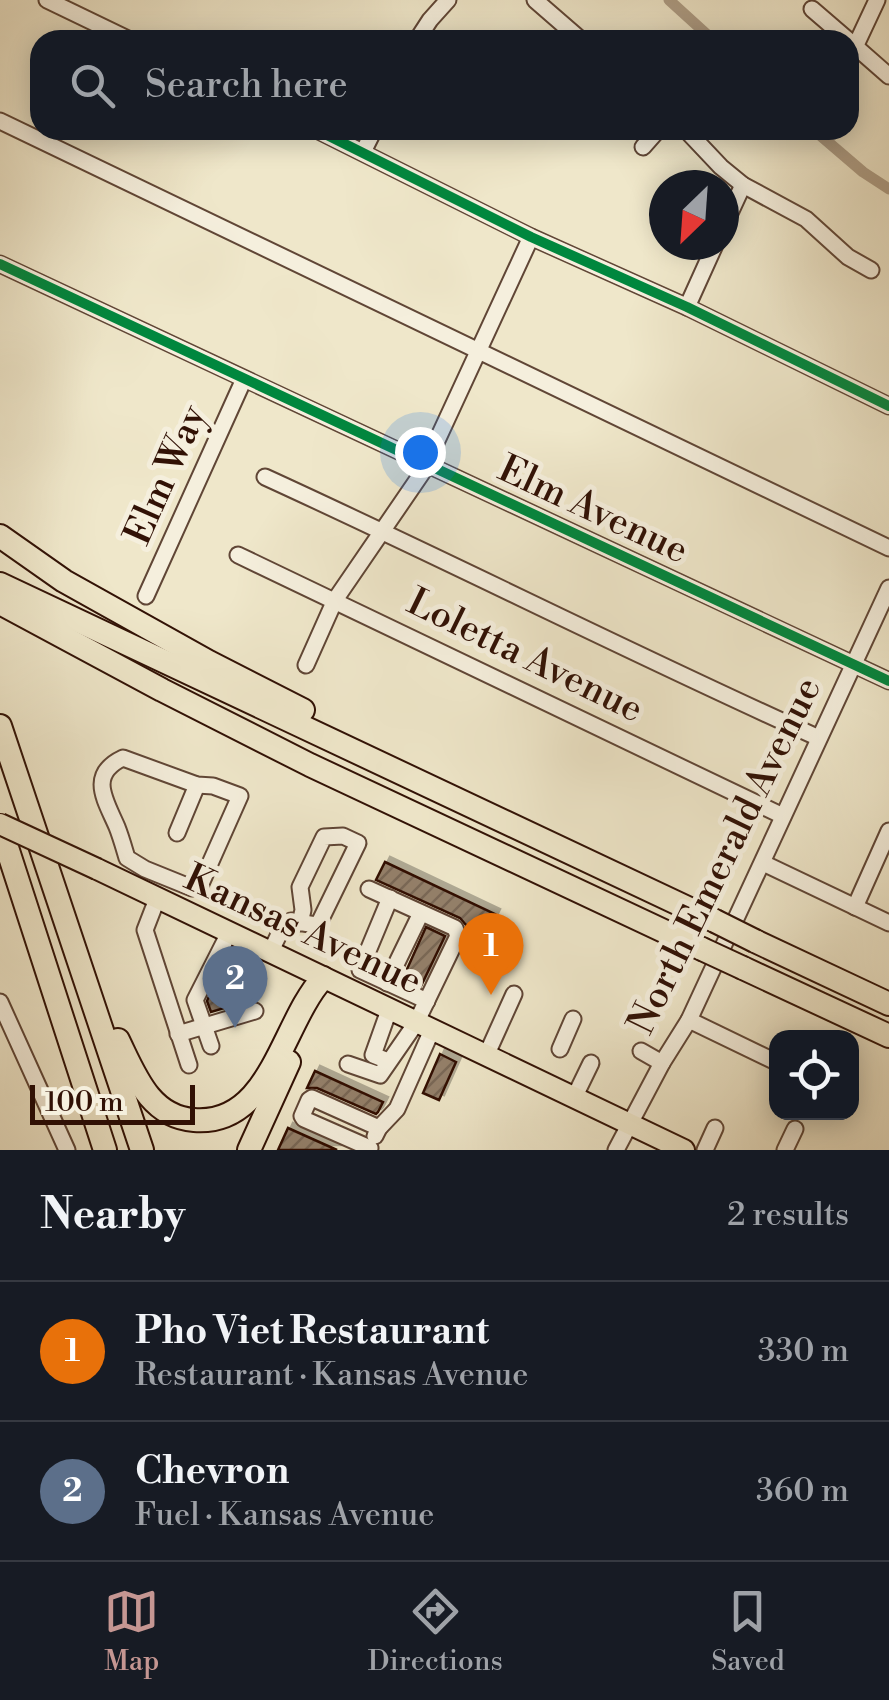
<!DOCTYPE html>
<html lang="en">
<head>
<meta charset="utf-8">
<style>
	:root { --surface:#171b24; --page:#20242c; --text:#f1f3f6; --muted:#9ea1a6; --line:#363941; --accent:#c59692 }
	body { margin:0; font-family:"Libre Bodoni",serif; background:var(--page); color:var(--text) }
	.controls { position:absolute; right:30px; bottom:30px; display:grid; overflow:hidden; border-radius:20px; box-shadow:0 5px 25px #0003 }
	.controls button { width:90px; height:90px; display:grid; place-items:center; padding:0; border:0; border-bottom:2px solid var(--line); background:var(--surface); color:var(--text); font:50px sans-serif }
	.compass { position:absolute; left:649px; top:170px; width:90px; height:90px; border-radius:50%; background:var(--surface); box-shadow:0 5px 25px #0003; rotate:205deg }
	.scale { position:absolute; left:30px; bottom:25px; width:165px; box-sizing:border-box; padding-left:10px; border:5px solid #311105; border-top:0; font-size:28px; line-height:35px; white-space:nowrap; color:#311105; -webkit-text-stroke:8px #f5efdd; paint-order:stroke }
	.you { position:absolute; left:420px; top:452px; width:35px; height:35px; margin:-25px; border:8px solid #fff; border-radius:50%; background:#1a73e8; box-shadow:0 0 0 15px #1a73e833 }
	.badge { display:grid; place-items:center; width:65px; height:65px; border-radius:50%; background:var(--accent); color:#fff; font-size:32px; font-weight:700 }
	.pin { position:absolute; translate:-50% -82px; filter:drop-shadow(0 2px 5px #0008) }
	.pin::after { content:''; position:absolute; top:52px; width:35px; height:30px; background:inherit; clip-path:polygon(0 0,100% 0,50% 100%) }
	.list { margin:0; padding:0; list-style:none }
	h2 { display:flex; justify-content:space-between; align-items:center; height:130px; margin:0; padding:0 40px; font-size:42px }
	h2 small { font-size:32px; font-weight:400; color:var(--muted) }
	.list li { display:grid; grid-template-columns:65px 1fr auto; gap:30px; align-items:center; box-sizing:border-box; height:140px; padding:0 40px; border-top:2px solid var(--line) }
	.list b { display:block; font-size:38px; white-space:nowrap }
	.list p { margin:0; font-size:32px; white-space:nowrap; color:var(--muted) }
	.list em { font-size:32px; font-style:normal; color:var(--muted) }
	.icon { flex:none; width:55px; height:55px; fill:none; stroke:currentColor; stroke-width:2; stroke-linecap:round; stroke-linejoin:round }
	.map { position:relative; flex:none; width:889px; height:1150px; overflow:hidden }
	.search { position:absolute; background:var(--surface); box-shadow:0 5px 25px #0003; left:30px; right:30px; top:30px; height:110px; display:flex; align-items:center; gap:25px; box-sizing:border-box; padding:0 35px; border-radius:30px; color:var(--muted); font-size:38px }
	.sheet { height:410px; background:var(--surface) }
	nav { display:flex; justify-content:space-around; align-items:center; box-sizing:border-box; height:140px; border-top:2px solid var(--line); background:var(--surface); font-size:28px; color:var(--muted) }
	nav a { display:grid; justify-items:center; gap:5px }
	nav .on { color:var(--accent) }
	.map>svg:first-child { display:block }
	.lines { fill:none; stroke-linecap:round; stroke-linejoin:round }
	.canal { stroke:#ae9e87; stroke-width:11 }
	.building { fill:url(#building-hatch); stroke:#311105; stroke-width:2.5; filter:url(#shadow) }
	.minor-casing { stroke:#604636; stroke-width:19 }
	.major-casing { stroke:#311105; stroke-width:24 }
	.highway-casing { stroke:#311105; stroke-width:26 }
	.minor { stroke:#f5efdd; stroke-width:15 }
	.major { stroke:#efe7ca; stroke-width:20 }
	.highway { stroke:#efe7ca; stroke-width:22 }
	.major-bridge-casing { stroke:#311105; stroke-width:24; stroke-linecap:butt }
	.highway-bridge-casing { stroke:#311105; stroke-width:26; stroke-linecap:butt }
	.major-bridge { stroke:#efe7ca; stroke-width:20 }
	.highway-bridge { stroke:#efe7ca; stroke-width:22 }
	.cycleway-casing { stroke:#f5efdd; stroke-width:16 }
	.cycleway { stroke:#00873e; stroke-width:10 }
	.labels { text-anchor:middle; dominant-baseline:central; stroke-width:10; stroke-linejoin:round; paint-order:stroke }
	.street-label { font-size:38px; fill:#311105; stroke:#f5efdd }
</style>
</head>
<body>
<div class="map">
<svg width="889" height="1150" viewBox="0 0 889 1150">
	<defs>
		<pattern id="building-hatch" width="6" height="6" patternUnits="userSpaceOnUse" patternTransform="scale(2.5)"><rect width="6" height="6" fill="#94806b"/><path d="M-1 1l2-2M0 6l6-6M5 7l2-2" fill="none" stroke="#796756"/></pattern>
		<filter id="shadow"><feDropShadow dx="5" dy="-5" stdDeviation="0" flood-color="#0004"/></filter>
	</defs>
	<rect width="100%" height="100%" fill="#efe7ca"/>
	<filter id="stains"><feTurbulence type="fractalNoise" baseFrequency=".002" numOctaves="4"/><feColorMatrix values="0 0 0 0 .2 0 0 0 0 .09 0 0 0 0 .02 0 0 0 .5 -.17"/></filter>
	<radialGradient id="worn" r=".72"><stop offset=".6" stop-color="#630" stop-opacity="0"/><stop offset="1" stop-color="#630" stop-opacity=".3"/></radialGradient>
	<g class="lines">
		<g class="canal">
			<polyline points="669,0 713,40"/>
			<polyline points="814,130 863,172 889,189"/>
		</g>
	</g>
	<g class="building">
		<polygon points="385,862 495,914 485,934 466,925 460,918 376,880"/>
		<polygon points="426,927 445,936 421,986 403,978"/>
		<polygon points="242,984 248,1001 211,1012 207,1001 210,994"/>
		<polygon points="440,1054 456,1062 439,1100 423,1093"/>
		<polygon points="315,1071 383,1102 378,1112 376,1114 317,1088 307,1088"/>
		<polygon points="288,1128 337,1150 278,1150"/>
	</g>
	<g class="lines">
		<g class="minor-casing">
			<g id="minor">
				<polyline points="47,0 130,40"/>
				<polyline points="535,0 581,40"/>
				<polyline points="812,9 848,40"/>
				<polyline points="417,40 430,20 448,0"/>
				<polyline points="849,41 889,76"/>
				<polyline points="855,47 877,0"/>
				<polyline points="0,121 889,548"/>
				<polyline points="317,130 531,237 687,307 889,406"/>
				<polyline points="686,130 721,167 743,185 806,219 848,257 871,270"/>
				<polyline points="643,147 658,130"/>
				<polyline points="363,152 374,130"/>
				<polyline points="724,226 743,185"/>
				<polyline points="0,264 889,681"/>
				<polyline points="687,307 715,245"/>
				<path d="M265 477C451 562 632 654 819 738"/>
				<polyline points="238,555 783,816"/>
				<polyline points="146,596 244,379"/>
				<polyline points="306,665 335,600 422,473 531,237"/>
				<path d="M123 758 197 785 213 786 240 796 200 886 192 888 145 869 127 858C124 848 121 837 117 827 106 801 87 775 123 758Z"/>
				<polyline points="177,833 197,785"/>
				<polyline points="763,863 889,923"/>
				<polyline points="390,898 360,970 427,1001"/>
				<polyline points="157,899 145,930 189,1065"/>
				<polyline points="855,907 889,831"/>
				<polyline points="270,953 282,928 291,921 316,925 320,921 358,843 343,836 324,837 300,887 303,910 300,923"/>
				<polyline points="387,983 421,913"/>
				<polyline points="0,1002 67,1150"/>
				<polyline points="689,1020 776,1062"/>
				<polyline points="178,1034 255,1011"/>
				<polyline points="211,1046 195,1000 229,933"/>
				<polyline points="560,1049 573,1019"/>
				<polyline points="641,1051 662,1063"/>
				<polyline points="486,1056 514,994"/>
				<polyline points="388,1061 373,1055 389,1010"/>
				<polyline points="348,1064 380,1075 416,1023 458,936 455,928 369,889"/>
				<polyline points="574,1098 591,1063"/>
				<polyline points="375,1136 379,1128 397,1109 432,1030"/>
				<polyline points="370,1148 304,1119 302,1116 309,1100 312,1098 379,1128"/>
				<polyline points="616,1150 662,1063 689,1020 889,588"/>
				<polyline points="705,1150 715,1128"/>
				<polyline points="785,1150 795,1129"/>
			</g>
		</g>
		<g class="major-casing">
			<polyline id="major" points="97,869 684,1150"/>
		</g>
		<g class="highway-casing">
			<g id="highway">
				<polyline points="0,536 64,581 209,662 303,710"/>
				<polyline points="0,584 715,921"/>
				<polyline points="0,603 162,690 310,765 702,949"/>
				<polyline points="0,726 142,1150"/>
				<polyline points="0,826 105,1150"/>
				<polyline points="755,941 889,1004"/>
				<polyline points="743,968 889,1036"/>
				<path d="M118 1040C135 1075 150 1117 194 1120 271 1126 282 1022 323 978"/>
				<polyline points="249,1150 289,1062"/>
			</g>
		</g>
		<use href="#minor" class="minor"/>
		<use href="#major" class="major"/>
		<use href="#highway" class="highway"/>
		<g class="major-bridge-casing">
			<polyline id="major-bridge" points="0,824 97,869"/>
		</g>
		<g class="highway-bridge-casing">
			<g id="highway-bridge">
				<polyline points="715,921 755,941"/>
				<polyline points="702,949 743,968"/>
			</g>
		</g>
		<use href="#major-bridge" class="major-bridge"/>
		<use href="#highway-bridge" class="highway-bridge"/>
		<g class="cycleway-casing">
			<g id="cycleway">
				<polyline points="317,130 531,237 687,307 889,406"/>
				<polyline points="0,264 889,681"/>
			</g>
		</g>
		<use href="#cycleway" class="cycleway"/>
	</g>
	<g class="labels">
		<g class="street-label">
			<text transform="translate(166 475) rotate(-66)">Elm Way</text>
			<text transform="translate(593 510) rotate(25)">Elm Avenue</text>
			<text transform="translate(525 656) rotate(26)">Loletta Avenue</text>
			<text transform="translate(725 856) rotate(-64)">North Emerald Avenue</text>
			<text transform="translate(303 930) rotate(25)">Kansas Avenue</text>
		</g>
	</g>
	<rect width="100%" height="100%" filter="url(#stains)"/>
	<rect width="100%" height="100%" fill="url(#worn)"/>
</svg>
<div class="controls">
<button><svg class="icon" aria-label="locate" viewBox="0 0 24 24"><circle cx="12" cy="12" r="6"/><path d="M12 2v4M12 18v4M2 12h4M18 12h4"/></svg></button>
</div>
<svg class="compass" viewBox="-18 -18 36 36"><path d="M0-13l5 13h-10z" fill="#e53935"/><path d="M0 13l5-13h-10z" fill="#9ea1a6"/></svg>
<div class="scale">100 m</div>
<div class="you"></div>
<div class="pin badge" style="left:491px;top:995px;background:#e8710a">1</div>
<div class="pin badge" style="left:235px;top:1028px;background:#5c6f8a">2</div>
<div class="search"><svg class="icon" aria-label="search" viewBox="0 0 24 24"><circle cx="10" cy="10" r="6"/><path d="M15 15l6 6"/></svg>Search here</div>
</div>
<section class="sheet">
<h2>Nearby<small>2 results</small></h2>
<ul class="list">
<li><span class="badge" style="background:#e8710a">1</span><div><b>Pho Viet Restaurant</b><p>Restaurant · Kansas Avenue</p></div><em>330 m</em></li>
<li><span class="badge" style="background:#5c6f8a">2</span><div><b>Chevron</b><p>Fuel · Kansas Avenue</p></div><em>360 m</em></li>
</ul>
</section>
<nav>
<a class="on"><svg class="icon" aria-label="map" viewBox="0 0 24 24"><path d="M3 6l6-2 6 2 6-2v14l-6 2-6-2-6 2zM9 4v14M15 6v14"/></svg>Map</a>
<a><svg class="icon" aria-label="directions" viewBox="0 0 24 24"><path d="M12 3l9 9-9 9-9-9zM9 14v-3h6M13 9l2 2-2 2"/></svg>Directions</a>
<a><svg class="icon" aria-label="saved" viewBox="0 0 24 24"><path d="M7 4h10v16l-5-4-5 4z"/></svg>Saved</a>
</nav>
</body>
</html>
